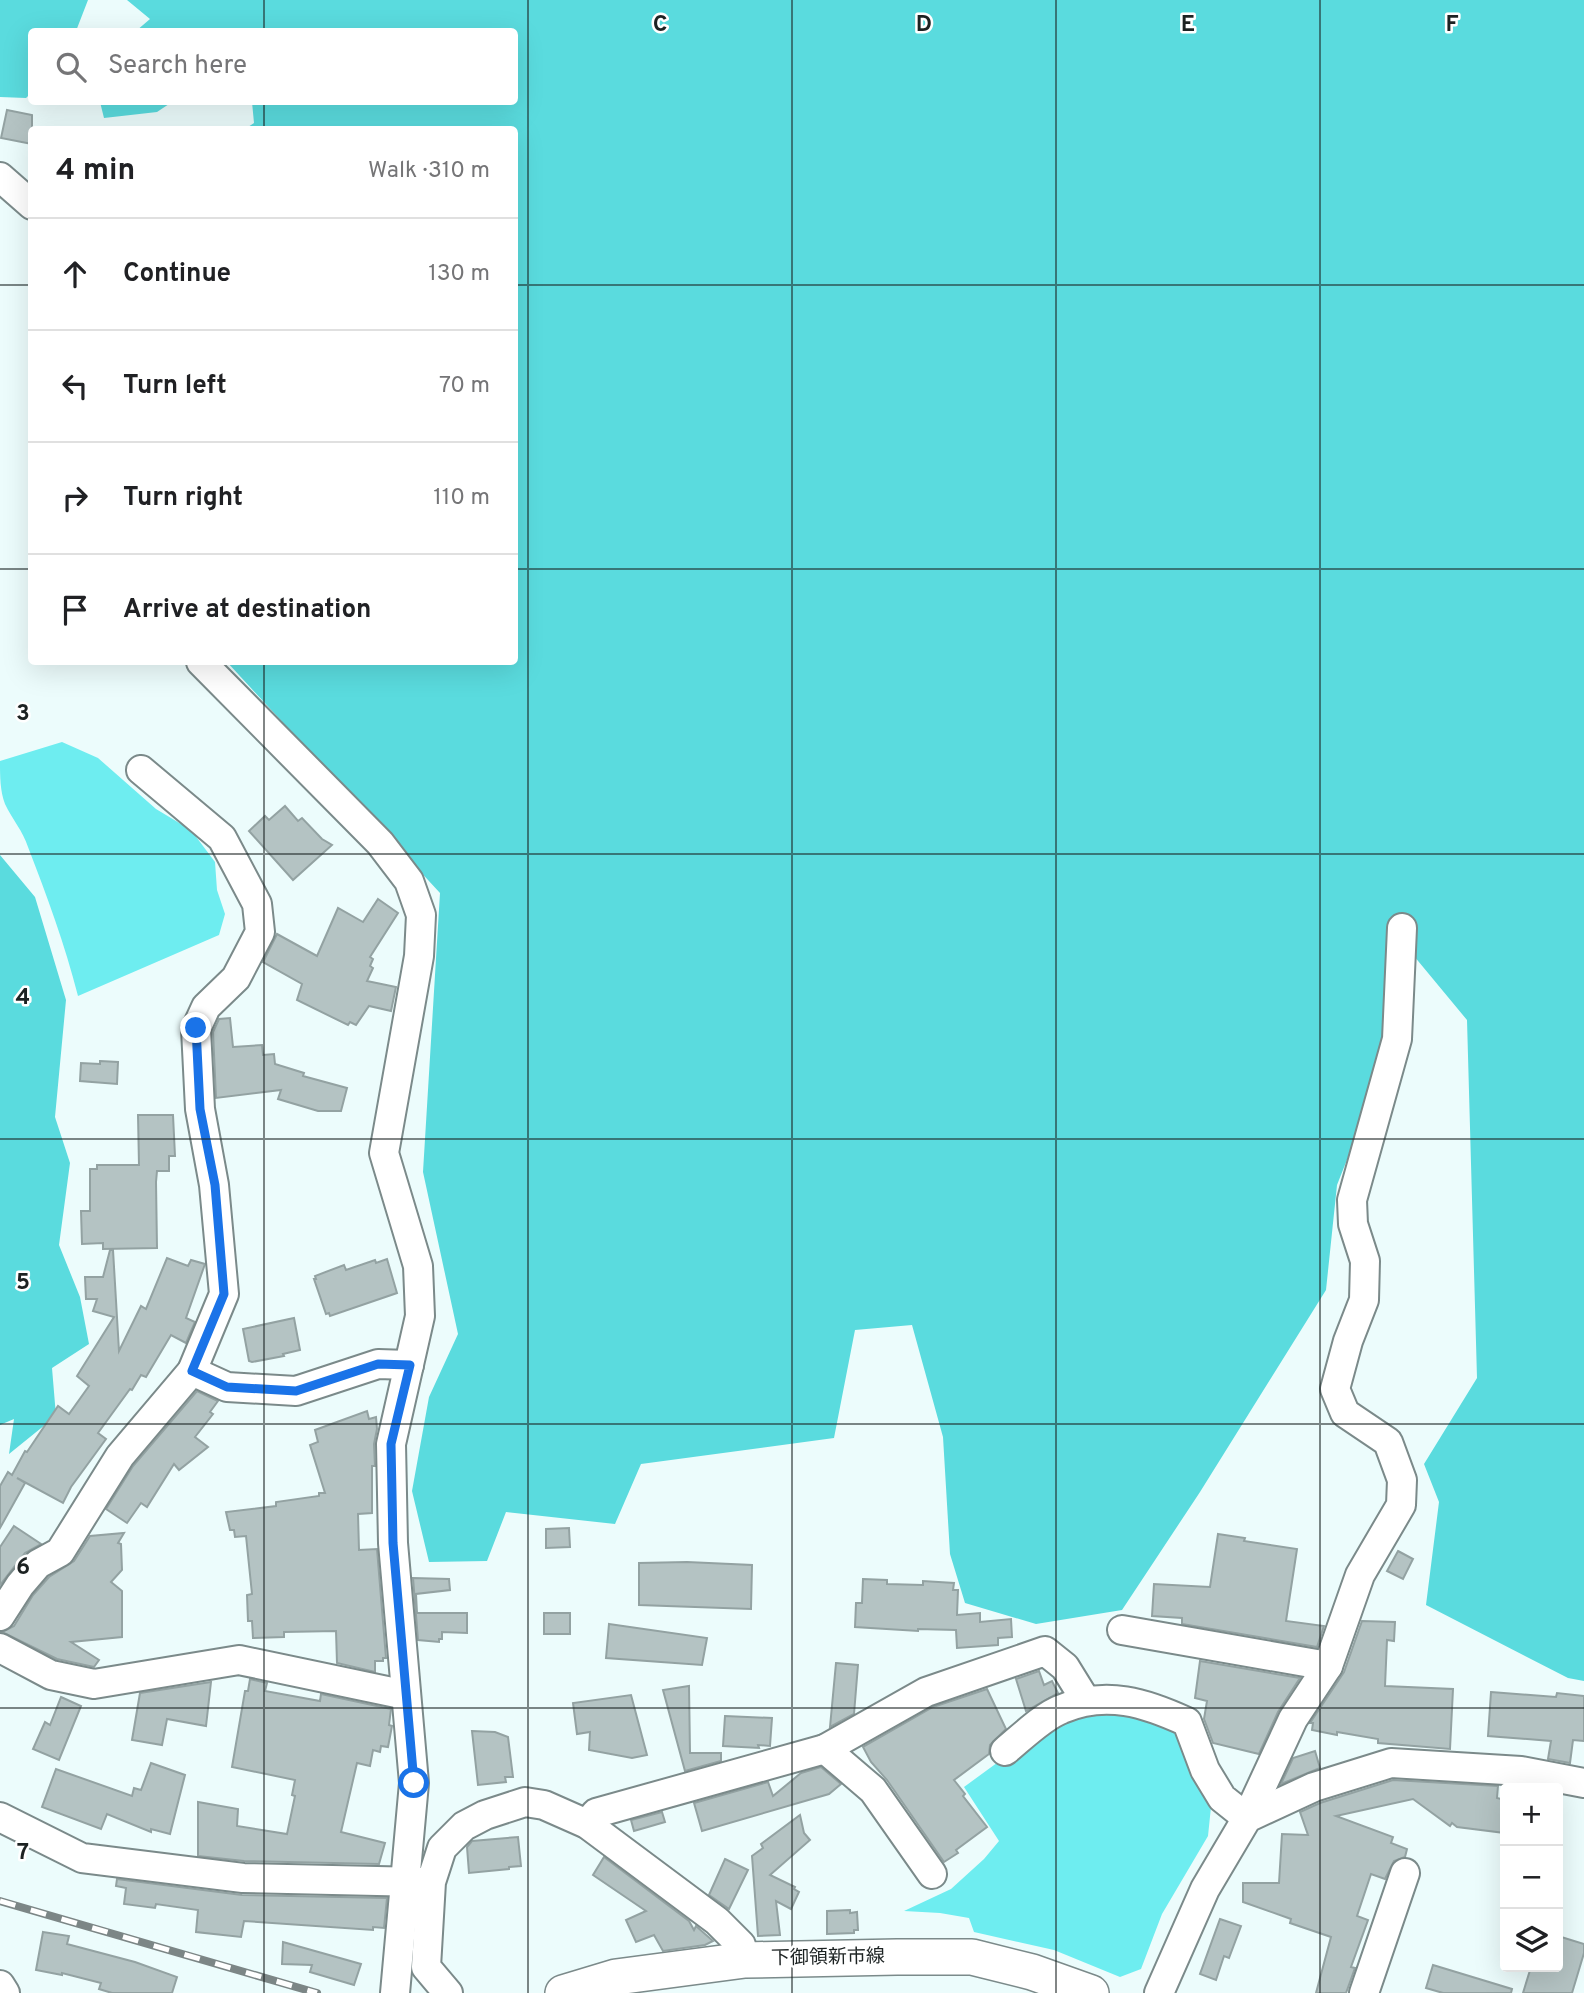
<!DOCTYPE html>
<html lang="en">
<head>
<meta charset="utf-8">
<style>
	:root { --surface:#fff; --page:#f6f6f6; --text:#202124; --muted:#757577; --line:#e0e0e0 }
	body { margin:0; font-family:Overpass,"Noto Sans JP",sans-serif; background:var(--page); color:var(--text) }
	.controls { position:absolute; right:21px; bottom:21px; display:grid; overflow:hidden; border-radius:7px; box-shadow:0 7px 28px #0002 }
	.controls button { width:63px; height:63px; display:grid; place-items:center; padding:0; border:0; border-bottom:2px solid var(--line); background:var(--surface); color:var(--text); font:35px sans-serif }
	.stop { position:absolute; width:21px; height:21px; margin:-16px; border:5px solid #1a73e8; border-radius:50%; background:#fff }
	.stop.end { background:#1a73e8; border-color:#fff; box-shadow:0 2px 7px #0008 }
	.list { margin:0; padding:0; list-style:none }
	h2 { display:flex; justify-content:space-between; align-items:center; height:91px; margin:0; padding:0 28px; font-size:30px }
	h2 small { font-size:23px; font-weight:400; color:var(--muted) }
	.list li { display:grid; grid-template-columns:46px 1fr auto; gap:21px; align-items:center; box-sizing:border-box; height:112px; padding:0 28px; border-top:2px solid var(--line) }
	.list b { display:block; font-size:26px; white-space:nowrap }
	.list em { font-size:23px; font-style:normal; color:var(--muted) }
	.icon { flex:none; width:38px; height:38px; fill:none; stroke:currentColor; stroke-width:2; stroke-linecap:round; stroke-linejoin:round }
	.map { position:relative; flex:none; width:1584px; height:1993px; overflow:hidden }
	.search { position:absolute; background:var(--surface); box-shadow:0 7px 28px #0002; left:28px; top:28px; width:490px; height:77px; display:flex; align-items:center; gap:18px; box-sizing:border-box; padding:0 24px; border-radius:7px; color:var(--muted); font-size:26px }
	.panel { position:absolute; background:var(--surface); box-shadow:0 7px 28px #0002; left:28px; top:126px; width:490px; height:539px; border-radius:7px }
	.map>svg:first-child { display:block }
	.forest { fill:#5adbde }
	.water { fill:#6eedf0 }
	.building { fill:#b4c3c3; stroke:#93a2a2; stroke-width:2 }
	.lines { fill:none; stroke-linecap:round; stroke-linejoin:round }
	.minor-casing { stroke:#7b8a8a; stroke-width:32 }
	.major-casing { stroke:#7b8a8a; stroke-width:38 }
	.minor { stroke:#fff; stroke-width:28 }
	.major { stroke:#fff; stroke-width:35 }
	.rail-casing { stroke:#7c8686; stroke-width:8 }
	.rail { stroke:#fff; stroke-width:5; stroke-dasharray:16; stroke-linecap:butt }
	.route { stroke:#1a73e8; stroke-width:9 }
	.grid { fill:none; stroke:#1c2222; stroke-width:2; stroke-opacity:0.55 }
	.labels { text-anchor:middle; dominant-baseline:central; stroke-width:5; stroke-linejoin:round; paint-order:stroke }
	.street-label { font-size:19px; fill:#1c2222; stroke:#fff }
	.grid-label { font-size:23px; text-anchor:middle; font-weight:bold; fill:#1c2222; stroke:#fff; stroke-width:5; stroke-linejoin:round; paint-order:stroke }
</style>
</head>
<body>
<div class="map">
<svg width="1584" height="1993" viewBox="0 0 1584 1993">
	<rect width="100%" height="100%" fill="#ecfcfc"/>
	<g class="forest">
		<polygon points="0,0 88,0 76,31 32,32 31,93 26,98 0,97"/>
		<polygon points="127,0 1584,0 1584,1681 1568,1678 1426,1605 1439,1502 1424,1464 1477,1378 1467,1020 1404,944 1384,1066 1337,1185 1326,1290 1200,1492 1122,1610 1036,1624 965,1603 950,1554 943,1437 912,1325 855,1330 834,1438 641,1464 615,1524 506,1512 487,1561 429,1562 412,1491 429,1397 458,1334 423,1172 440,893 227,662 514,662 514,130 245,129 254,123 252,102 514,102 514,32 136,31 150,19"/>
		<polygon points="100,102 172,102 157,112 104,118"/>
		<polygon points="0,855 35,897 66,1000 55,1117 70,1163 59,1245 80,1297 89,1344 52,1368 56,1416 9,1454 14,1419 0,1425"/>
	</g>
	<g class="water">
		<path d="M62 742 98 758 156 809 191 830 215 862 217 890 225 914 219 935 78 996C65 945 47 896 28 847 23 831 12 819 5 804 0 791 0 775 0 761Z"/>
		<polygon points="1100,1709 1181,1728 1211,1807 1208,1836 1162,1914 1141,1969 1120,1977 1054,1950 974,1932 969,1918 940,1913 904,1911 951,1889 984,1859 999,1841 964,1787 1053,1722"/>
	</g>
	<g class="building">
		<polygon points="7,110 32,115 32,144 1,138"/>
		<polygon points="285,806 298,821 302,818 322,839 332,845 293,880 249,831 265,816 269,820"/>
		<polygon points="378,899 398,913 370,957 373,959 370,966 373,968 367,981 396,987 391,1011 369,1006 356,1025 350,1022 348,1025 297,1000 302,984 263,962 277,934 317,956 338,908 363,922"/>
		<polygon points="230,1018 233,1047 262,1045 263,1055 274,1054 275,1064 304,1073 303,1076 347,1088 341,1111 318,1111 278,1099 281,1090 216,1098 213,1032 219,1019"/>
		<polygon points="100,1061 118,1062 117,1084 80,1081 81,1063 100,1064"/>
		<polygon points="138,1115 173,1115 175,1156 169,1156 169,1171 157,1171 156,1182 157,1248 103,1249 103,1243 82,1244 81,1211 90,1211 90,1169 97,1169 97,1165 139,1165"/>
		<polygon points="110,1250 113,1250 119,1351 141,1306 146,1309 167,1258 188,1266 191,1260 205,1264 186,1318 195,1322 186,1343 171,1335 146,1377 141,1375 132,1390 130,1389 98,1433 106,1439 71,1487 63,1503 17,1478 25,1483 0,1528 0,1486 8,1472 12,1475 25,1451 27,1452 58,1406 69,1414 89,1386 77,1376 114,1317 93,1311 97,1299 86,1299 85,1277 103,1277"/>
		<polygon points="387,1259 397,1293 330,1316 329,1313 326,1314 314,1279 316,1279 315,1276 344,1265 346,1270 375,1260 376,1263"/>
		<polygon points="294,1318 300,1350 283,1354 284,1356 252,1362 249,1361 243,1329"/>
		<polygon points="197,1391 218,1401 210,1412 213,1414 195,1437 208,1447 179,1470 174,1464 147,1507 141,1503 127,1523 106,1509 133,1466"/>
		<polygon points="367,1411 369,1419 376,1417 377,1429 374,1444 375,1466 372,1466 372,1513 358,1514 359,1550 377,1549 386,1658 383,1658 383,1661 375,1661 375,1672 337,1663 336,1631 284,1632 284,1637 253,1638 252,1621 248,1621 247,1595 252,1594 246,1536 235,1537 234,1530 230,1530 226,1512 276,1506 276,1502 319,1496 319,1493 325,1493 310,1445 318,1442 315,1430"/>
		<polygon points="14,1526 41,1544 25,1553 0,1585 0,1547"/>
		<polygon points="569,1528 570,1547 546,1548 546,1529"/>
		<polygon points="124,1533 118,1543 121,1544 122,1570 111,1582 122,1591 122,1637 71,1642 99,1660 94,1667 57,1659 2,1632 14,1626 33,1595 49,1577 74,1561 90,1536"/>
		<polygon points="1218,1534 1245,1538 1244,1541 1297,1549 1286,1621 1324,1626 1317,1647 1182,1624 1182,1618 1152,1616 1154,1584 1210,1587"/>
		<polygon points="1398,1551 1413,1559 1403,1579 1387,1571"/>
		<polygon points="687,1562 752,1565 751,1609 639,1605 639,1563"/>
		<polygon points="413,1578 449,1579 450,1590 416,1594 417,1613 467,1613 467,1633 442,1632 442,1639 439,1639 439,1642 418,1640"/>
		<polygon points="863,1579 887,1580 887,1584 923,1585 923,1581 954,1583 953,1590 958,1590 957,1615 980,1613 980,1622 1011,1619 1012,1637 998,1638 998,1645 957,1648 956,1630 918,1629 918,1631 855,1627 856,1603 862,1603"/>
		<rect x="544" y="1613" width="26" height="21"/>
		<polygon points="1362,1621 1395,1622 1394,1641 1387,1640 1385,1686 1453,1689 1450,1749 1378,1743 1378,1739 1337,1732 1337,1735 1312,1730 1313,1723 1310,1723 1344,1672"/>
		<polygon points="609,1624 707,1638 702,1665 606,1658"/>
		<polygon points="1200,1661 1300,1678 1278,1712 1259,1754 1213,1743 1204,1719 1207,1701 1195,1698"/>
		<polygon points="836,1663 858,1665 854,1714 830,1727"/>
		<polygon points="1039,1671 1044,1685 1052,1681 1058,1693 1026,1711 1016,1679"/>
		<polygon points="250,1679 267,1683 265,1691 320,1701 321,1694 391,1709 389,1725 392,1726 388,1747 381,1746 380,1752 373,1750 370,1766 357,1763 341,1832 385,1843 379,1864 244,1861 198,1856 198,1802 238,1809 237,1826 287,1834 295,1796 292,1795 295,1780 232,1767 245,1691 248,1691"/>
		<polygon points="211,1682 206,1726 167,1719 162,1745 132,1740 140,1693"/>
		<polygon points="689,1686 690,1753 721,1753 721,1761 685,1771 663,1690"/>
		<polygon points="987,1689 1006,1729 990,1745 989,1754 954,1780 965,1794 963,1796 987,1827 956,1850 958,1853 944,1862 887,1780 871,1762 863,1747 933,1707"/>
		<polygon points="1491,1692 1556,1697 1557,1693 1584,1696 1584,1741 1573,1740 1570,1763 1548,1759 1551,1741 1488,1736"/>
		<polygon points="631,1695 647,1755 632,1758 589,1750 590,1732 577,1734 573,1703"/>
		<polygon points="61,1697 81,1706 59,1760 33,1749 45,1722 50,1725"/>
		<polygon points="725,1716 772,1718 770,1746 758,1745 759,1748 723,1746"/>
		<polygon points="472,1731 495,1732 508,1737 513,1777 505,1777 506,1782 478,1785"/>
		<polygon points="1315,1751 1320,1768 1281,1784 1293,1758"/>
		<polygon points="151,1763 185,1775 170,1834 151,1829 151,1832 107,1814 101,1829 42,1807 56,1769 132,1796 134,1788 141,1790"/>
		<polygon points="821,1767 841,1784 829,1794 702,1831 694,1803 768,1782 773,1796 801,1773"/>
		<polygon points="1393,1780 1498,1786 1497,1798 1505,1800 1505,1833 1457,1827 1452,1823 1450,1826 1413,1799 1336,1816 1393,1837 1391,1843 1407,1849 1405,1857 1394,1861 1385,1879 1371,1874 1357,1916 1368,1920 1351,1967 1355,1968 1346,1993 1316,1993 1331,1937 1290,1923 1291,1919 1243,1902 1243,1883 1279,1883 1282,1834 1308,1835 1300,1812 1320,1803"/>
		<polygon points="662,1812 665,1822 634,1831 631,1820"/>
		<polygon points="800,1815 804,1833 810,1840 770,1875 795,1887 794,1889 799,1892 791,1909 776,1901 780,1935 758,1936 752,1856 763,1848 761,1844"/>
		<polygon points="518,1837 521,1866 509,1867 509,1869 469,1873 467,1847 472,1841"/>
		<polygon points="604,1857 689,1921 694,1930 696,1926 713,1941 705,1945 663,1951 654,1935 636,1942 626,1920 646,1911 593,1875"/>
		<polygon points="725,1859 748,1870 729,1909 709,1895"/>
		<polygon points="117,1879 242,1895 387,1898 384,1928 373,1927 373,1930 244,1921 241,1937 196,1932 198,1910 156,1904 155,1908 124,1904 126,1888 116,1886"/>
		<polygon points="850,1910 850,1913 857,1912 858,1930 854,1930 854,1933 827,1934 827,1911"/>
		<polygon points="1220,1919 1241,1926 1229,1958 1224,1956 1216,1980 1200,1974"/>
		<polygon points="43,1932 69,1936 67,1944 135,1962 177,1977 172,1993 112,1993 99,1989 101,1983 62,1973 62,1975 36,1970"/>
		<polygon points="1558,1936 1584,1944 1584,1953 1572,1993 1523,1993 1531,1967 1558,1967"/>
		<polygon points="283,1942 361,1964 354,1985 310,1972 312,1965 282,1964"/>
		<polygon points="1433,1965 1512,1989 1511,1993 1443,1993 1426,1988"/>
	</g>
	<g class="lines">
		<g class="minor-casing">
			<g id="minor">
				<polyline points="0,177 32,205"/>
				<polyline points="201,662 380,843 409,881 421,915 419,956 384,1153 418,1266 420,1316 391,1444 393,1543 414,1783 395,1993"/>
				<polyline points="192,1371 227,1387 296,1391 378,1364 409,1365"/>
				<polyline points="0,1616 20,1585 38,1564 60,1552 120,1456 192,1371 224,1294 214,1185 200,1109 196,1029 206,1007 236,978 260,932 257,904 222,838 141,770"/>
				<polyline points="1122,1630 1328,1666"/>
				<polyline points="0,1648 51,1675 94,1684 239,1660 406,1695"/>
				<polyline points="825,1749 926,1692 1045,1651 1065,1667 1086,1701"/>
				<path d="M1005 1751C1021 1738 1043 1716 1062 1709 1106 1690 1146 1703 1187 1722L1205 1770 1222 1798 1247 1818 1293 1719 1328 1666 1360 1575 1401 1505 1402 1480 1388 1442 1345 1413 1335 1389 1348 1341 1364 1300 1365 1261 1353 1224 1352 1200 1397 1039 1402 928"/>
				<polyline points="0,1817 82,1858 243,1878 422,1882"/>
				<polyline points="587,1824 596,1813 825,1749 873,1790 932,1874"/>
				<polyline points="0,1985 5,1993"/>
				<polyline points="448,1993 426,1967 431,1882 442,1848 464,1826 485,1815 525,1802 544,1805 587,1824 717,1921 741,1945 745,1960"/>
				<polyline points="1159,1993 1205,1889 1247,1818 1314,1787 1391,1763 1521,1771 1584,1783"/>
				<polyline points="1364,1993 1405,1873"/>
			</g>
		</g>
		<g class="major-casing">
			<polyline id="major" points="563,1993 616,1977 745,1960 897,1957 972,1957 1032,1972 1091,1993"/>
		</g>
		<use href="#minor" class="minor"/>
		<use href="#major" class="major"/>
		<g class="rail-casing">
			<polyline id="rail" points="0,1901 317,1993"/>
		</g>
		<use href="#rail" class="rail"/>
	</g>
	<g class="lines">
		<polyline class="route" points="196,1028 200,1109 215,1185 224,1294 192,1371 227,1387 296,1391 378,1364 410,1365 391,1444 393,1543 414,1783"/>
	</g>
	<path class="grid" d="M264 0V32M528 0V1993M792 0V1993M1056 0V1993M1320 0V1993M264 102V130M0 285H32M514 285H1584M0 569H32M514 569H1584M264 662V1993M0 854H1584M0 1139H1584M0 1424H1584M0 1708H1584"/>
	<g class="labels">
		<g class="street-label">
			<text transform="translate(828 1958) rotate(-1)">下御領新市線</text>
		</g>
	</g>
	<g class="grid-label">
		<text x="660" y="31">C</text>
		<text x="924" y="31">D</text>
		<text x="1188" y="31">E</text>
		<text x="1452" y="31">F</text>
		<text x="23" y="720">3</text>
		<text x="23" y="1004">4</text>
		<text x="23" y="1289">5</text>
		<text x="23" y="1574">6</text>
		<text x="23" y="1859">7</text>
	</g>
</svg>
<div class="controls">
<button>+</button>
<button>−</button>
<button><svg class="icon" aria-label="layers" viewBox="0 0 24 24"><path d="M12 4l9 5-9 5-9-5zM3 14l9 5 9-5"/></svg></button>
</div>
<div class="stop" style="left:414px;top:1783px"></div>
<div class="stop end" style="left:196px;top:1028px"></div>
<div class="search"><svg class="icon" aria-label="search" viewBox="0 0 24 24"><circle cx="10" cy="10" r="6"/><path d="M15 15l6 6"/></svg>Search here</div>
<section class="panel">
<h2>4 min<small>Walk · 310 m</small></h2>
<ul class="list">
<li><svg class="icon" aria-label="ahead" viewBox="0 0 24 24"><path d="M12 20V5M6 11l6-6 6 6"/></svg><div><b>Continue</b></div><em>130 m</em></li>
<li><svg class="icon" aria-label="left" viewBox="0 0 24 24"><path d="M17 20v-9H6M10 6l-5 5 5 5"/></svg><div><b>Turn left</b></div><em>70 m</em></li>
<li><svg class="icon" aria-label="right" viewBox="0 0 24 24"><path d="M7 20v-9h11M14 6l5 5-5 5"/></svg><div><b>Turn right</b></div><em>110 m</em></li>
<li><svg class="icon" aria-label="arrive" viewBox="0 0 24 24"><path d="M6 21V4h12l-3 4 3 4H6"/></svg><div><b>Arrive at destination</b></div></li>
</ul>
</section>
</div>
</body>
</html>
